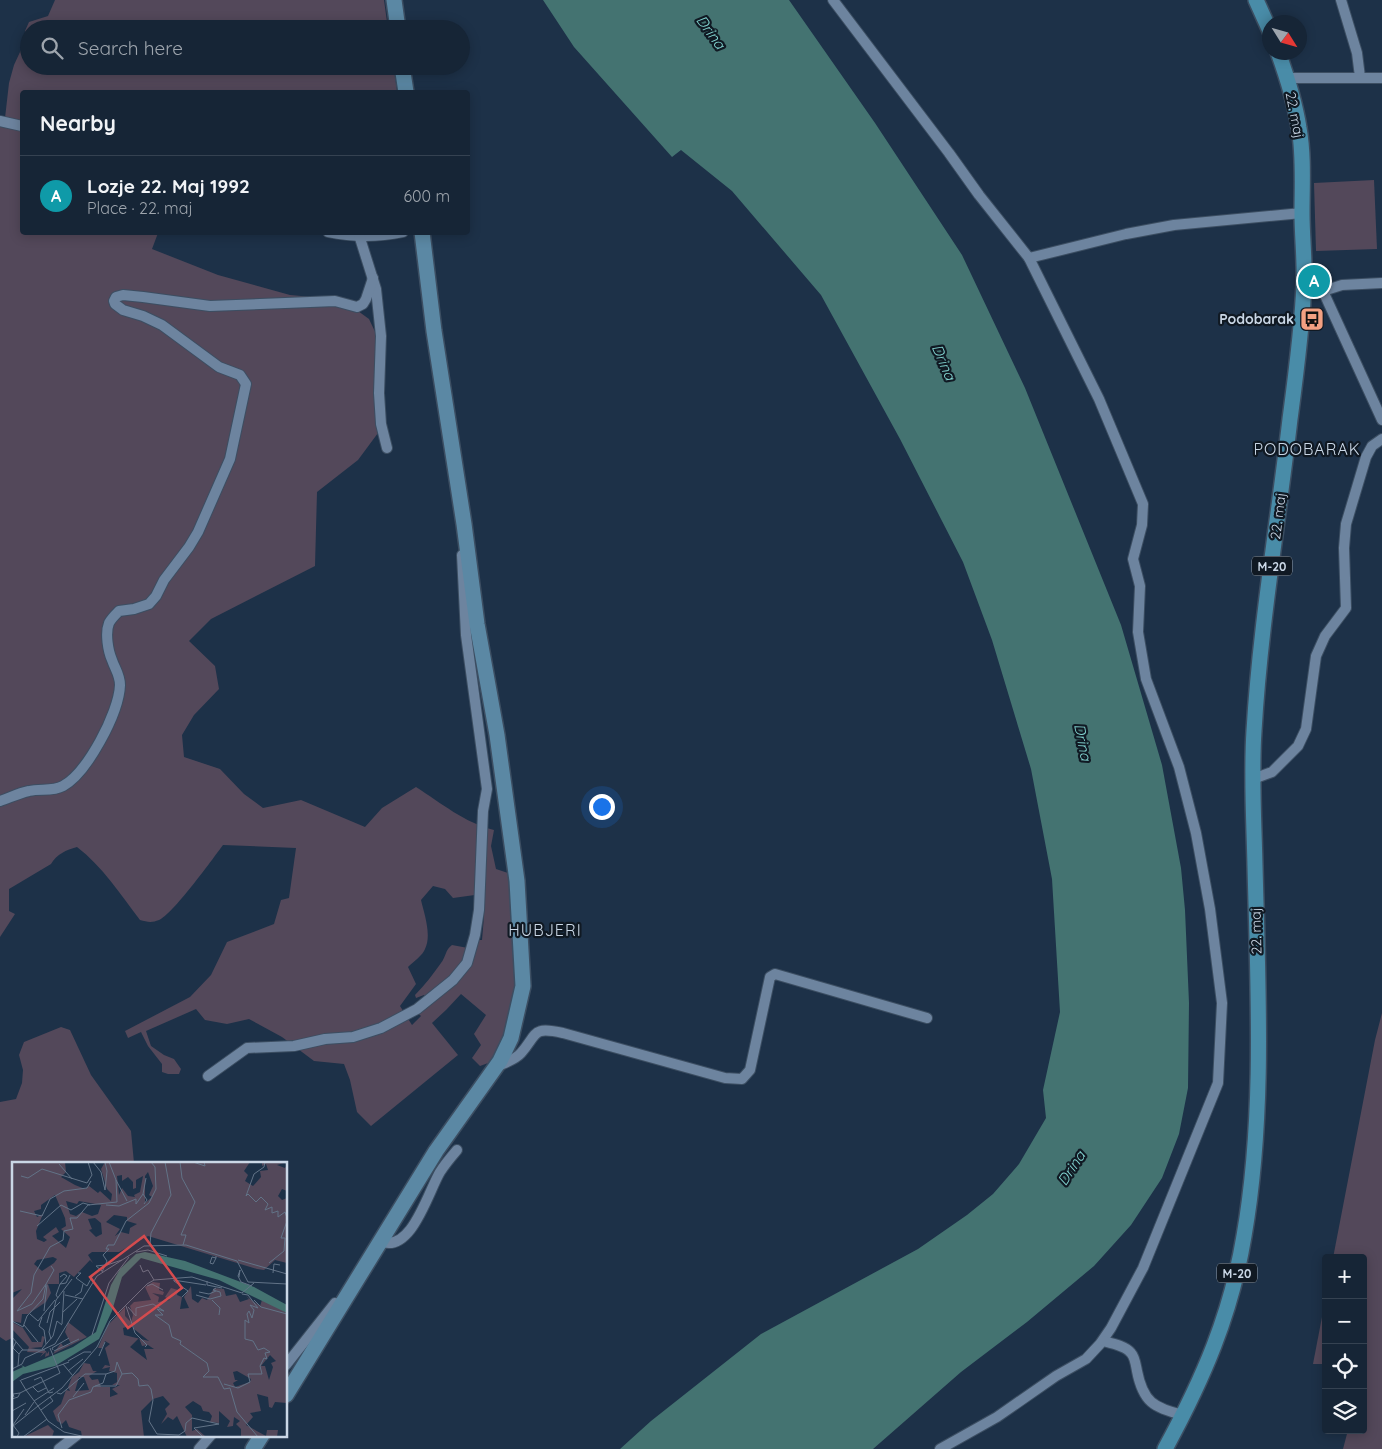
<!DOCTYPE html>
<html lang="en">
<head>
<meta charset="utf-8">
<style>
	:root { --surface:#162536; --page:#1f2d3e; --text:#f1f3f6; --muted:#9ea5ad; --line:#354251; --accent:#db2777 }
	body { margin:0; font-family:Quicksand,sans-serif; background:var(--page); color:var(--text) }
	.controls { position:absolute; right:15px; bottom:15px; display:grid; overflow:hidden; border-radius:5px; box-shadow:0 2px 12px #0003 }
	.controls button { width:45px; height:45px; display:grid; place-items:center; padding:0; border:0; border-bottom:1px solid var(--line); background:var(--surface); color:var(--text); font:25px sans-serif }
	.compass { position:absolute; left:1262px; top:15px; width:45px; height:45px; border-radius:50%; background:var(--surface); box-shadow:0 2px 12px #0003; rotate:127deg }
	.you { position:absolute; left:601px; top:806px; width:18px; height:18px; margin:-12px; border:4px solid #fff; border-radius:50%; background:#1a73e8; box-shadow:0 0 0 8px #1a73e833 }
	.badge { display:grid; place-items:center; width:32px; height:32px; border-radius:50%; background:var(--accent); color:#fff; font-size:16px; font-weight:700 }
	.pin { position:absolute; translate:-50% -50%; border:2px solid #fff; box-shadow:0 1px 5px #0006 }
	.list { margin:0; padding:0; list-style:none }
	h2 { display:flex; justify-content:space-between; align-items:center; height:65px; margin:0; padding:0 20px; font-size:21px }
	h2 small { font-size:16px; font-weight:400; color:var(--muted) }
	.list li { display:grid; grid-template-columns:32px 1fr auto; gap:15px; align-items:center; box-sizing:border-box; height:80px; padding:0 20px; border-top:1px solid var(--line) }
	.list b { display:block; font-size:19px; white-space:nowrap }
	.list p { margin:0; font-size:16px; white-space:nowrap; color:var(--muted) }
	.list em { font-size:16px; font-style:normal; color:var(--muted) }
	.icon { flex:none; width:28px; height:28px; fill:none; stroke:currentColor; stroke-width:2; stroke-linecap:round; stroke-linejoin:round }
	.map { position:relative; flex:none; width:1382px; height:1449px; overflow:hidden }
	.search { position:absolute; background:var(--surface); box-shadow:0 2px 12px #0003; left:20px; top:20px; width:450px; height:55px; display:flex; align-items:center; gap:12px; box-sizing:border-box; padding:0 18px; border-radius:28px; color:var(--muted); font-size:19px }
	.panel { position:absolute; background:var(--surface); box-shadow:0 2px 12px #0003; left:20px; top:90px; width:450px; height:145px; border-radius:5px }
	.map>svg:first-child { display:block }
	.green { fill:#53485a; fill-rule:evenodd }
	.water { fill:#447371 }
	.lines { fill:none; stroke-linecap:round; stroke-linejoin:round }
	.street-casing { stroke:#3c4e62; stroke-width:12 }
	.secondary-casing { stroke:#3c4e62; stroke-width:18 }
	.primary-casing { stroke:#3c4e62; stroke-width:18 }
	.street { stroke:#6d849f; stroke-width:10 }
	.secondary { stroke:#5b88a4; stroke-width:15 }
	.primary { stroke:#498ca8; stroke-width:15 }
	.labels { text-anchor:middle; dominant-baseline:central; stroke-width:4.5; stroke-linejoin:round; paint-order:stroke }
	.shield { fill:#101923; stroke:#929eac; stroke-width:1 }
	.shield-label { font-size:12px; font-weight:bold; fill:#cad7e6 }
	.street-label { font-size:14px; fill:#cad7e6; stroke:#101923 }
	.poi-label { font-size:14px; font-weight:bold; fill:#cad7e6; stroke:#101923; text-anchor:end }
	.water-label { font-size:15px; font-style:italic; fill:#83d6d2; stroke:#101923 }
	.quarter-label { font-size:16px; letter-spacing:1px; fill:#cad7e6; stroke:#101923 }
	.inset-road { fill:none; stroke:#627387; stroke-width:1 }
	.view { fill:#d44b4e; fill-opacity:0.15; stroke:#d44b4e; stroke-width:2.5 }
	.inset-edge { fill:none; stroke:#cad7e6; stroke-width:2.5 }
</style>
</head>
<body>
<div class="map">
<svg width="1382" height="1449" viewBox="0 0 1382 1449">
	<rect width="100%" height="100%" fill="#1d3148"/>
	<g class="green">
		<path d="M55 0H384L388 29H29V66H394L397 92H22V232L158 233 152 249 218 275 290 295 323 298 358 311 369 319 378 338V433L358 460 317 492 315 566 211 619 189 641 215 666 219 689 194 715 182 735 184 757 220 769 244 794 263 808 301 800 365 827 382 808 416 787C441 803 465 823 494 830L491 846 496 869 508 873 513 893 518 950 514 1013 499 1050 491 1062 480 1066 472 1058 481 1045 474 1034 486 1015 461 994 446 1010 432 1023 458 1055 371 1126 357 1112 350 1080 344 1064 314 1061 282 1037 249 1019 227 1024 205 1020 196 1009 146 1031 151 1046 164 1055 174 1059 181 1069 179 1074H168L162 1072V1064L148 1046 141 1032 128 1038 125 1031 190 997 211 975 227 942 274 924 281 900 289 898 296 848 223 845C212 860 172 915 159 920 152 923 147 922 140 920 121 895 102 866 77 847 66 850 57 854 51 864L9 889V911L15 914 0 937V118H5L9 83 14 65 26 39 25 31 29 22 48 16ZM433 886 445 889 453 898 482 894 484 916 482 940H470L468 948 452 945C445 950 446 957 441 963 433 974 425 985 415 995L416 998 424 995 425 997 418 1013 421 1016 412 1025 400 1006 416 984 408 967C413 962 423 955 425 949 432 935 424 913 421 900Z"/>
		<polygon points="1374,180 1377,249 1316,251 1314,183"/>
		<polygon points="1382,1013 1382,1449 1343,1449 1348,1430 1363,1430 1363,1258 1333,1258 1375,1040"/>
		<polygon points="61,1027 70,1030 91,1075 131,1131 134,1163 14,1163 14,1337 6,1341 0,1337 0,1102 16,1099 22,1083 23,1070 19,1055 24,1042"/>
		<polygon points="1326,1296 1326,1364 1313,1364"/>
	</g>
	<polygon class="water" points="543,0 789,0 875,123 962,255 1025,388 1121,625 1162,765 1181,868 1185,910 1189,1003 1188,1088 1179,1134 1162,1178 1131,1225 1094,1266 1027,1322 961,1372 873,1449 620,1449 651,1421 761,1334 918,1249 967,1215 993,1194 1019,1164 1046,1118 1043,1090 1060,1012 1052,879 1031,769 992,640 963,562 900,439 821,295 732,191 681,150 672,157 574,47"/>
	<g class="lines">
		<g class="street-casing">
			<g id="street">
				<polyline points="833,0 949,153 979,195 1029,258 1099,399 1143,504 1142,525 1133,559 1140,586 1138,632 1146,679 1179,767 1196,833 1210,909 1222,1003 1218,1083 1143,1268 1111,1328 1100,1344 1086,1359 1056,1376 997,1417 940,1449"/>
				<polyline points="1341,0 1357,53 1360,77"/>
				<polyline points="1287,78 1382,78"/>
				<polyline points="0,121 22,126"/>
				<path d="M328 232C352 237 379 237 403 232"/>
				<polyline points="359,235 376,289 381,336 379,393 381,424 387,448"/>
				<polyline points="1029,258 1126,234 1174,225 1302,213"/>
				<polyline points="1304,282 1317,287 1323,291 1382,420"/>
				<polyline points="1323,291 1342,285 1382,283"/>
				<polyline points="1253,779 1272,772 1298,746 1306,729 1316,656 1325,636 1346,608 1344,548 1346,524 1366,457 1372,446 1382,439"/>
				<path d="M0 801C9 798 19 793 29 791 40 788 52 792 63 786 87 773 119 713 120 685 120 675 115 669 112 660 108 651 105 633 109 623 111 619 116 614 119 611L134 609 149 604 156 596 164 580 189 547 198 532 230 459 246 384 240 375 219 367 162 325 143 316 123 310 115 304 114 301 116 297 123 295 143 297 210 306 335 301 357 307 363 304 366 299 373 278"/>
				<path d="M496 1067C504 1063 515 1060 521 1053 538 1034 531 1026 563 1033L725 1078 742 1079 750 1070 770 977 775 974 927 1018"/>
				<polyline points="208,1076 247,1048 294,1046 325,1039 353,1037 381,1028 417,1009 453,980 467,963 475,935 479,910 483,811 487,789 466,635 462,555"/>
				<path d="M380 1241C411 1255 428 1192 440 1172 445 1164 451 1157 457 1150"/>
				<path d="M1103 1341C1111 1343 1126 1346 1131 1353 1135 1357 1136 1366 1137 1371 1143 1402 1154 1408 1183 1415"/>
				<polyline points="286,1365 335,1303"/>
				<polyline points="59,1449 77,1435"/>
				<polyline points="199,1449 211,1435"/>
			</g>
		</g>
		<g class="secondary-casing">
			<g id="secondary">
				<polyline points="394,0 398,29"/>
				<polyline points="402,66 406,92"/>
				<polyline points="286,1395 436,1151 500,1061 511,1038 523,986 517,881 497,735 477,624 464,524 434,331 422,232"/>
				<polyline points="253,1449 262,1435"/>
			</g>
		</g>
		<g class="primary-casing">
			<g id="primary">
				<polyline points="1256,0 1270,31"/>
				<path d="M1165 1449C1203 1379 1231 1315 1244 1236 1265 1116 1258 988 1255 866 1254 821 1251 776 1254 731 1260 627 1278 523 1290 419 1296 374 1302 330 1304 284 1305 261 1302 237 1302 213 1302 185 1304 156 1299 128 1295 102 1287 77 1278 52"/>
			</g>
		</g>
		<use href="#street" class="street"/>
		<use href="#secondary" class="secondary"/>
		<use href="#primary" class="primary"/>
	</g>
	<defs>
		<g id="bus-square" transform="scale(1.25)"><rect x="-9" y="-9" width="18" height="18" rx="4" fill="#f3a082" stroke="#101923"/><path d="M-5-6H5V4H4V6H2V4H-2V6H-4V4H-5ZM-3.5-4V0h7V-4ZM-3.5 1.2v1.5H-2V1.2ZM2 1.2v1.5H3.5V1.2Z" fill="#111"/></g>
	</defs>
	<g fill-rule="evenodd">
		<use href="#bus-square" x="1312" y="319"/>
	</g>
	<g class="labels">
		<g class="shield">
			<rect x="1252" y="556.5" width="40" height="19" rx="4"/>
			<rect x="1217" y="1263.5" width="40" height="19" rx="4"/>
		</g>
		<g class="shield-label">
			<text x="1272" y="566">M-20</text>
			<text x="1237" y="1273">M-20</text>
		</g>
		<g class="street-label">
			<text transform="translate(1295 115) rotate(79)">22. maj</text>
			<text transform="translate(1278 516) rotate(-83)">22. maj</text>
			<text transform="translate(1256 931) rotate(-91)">22. maj</text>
		</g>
		<g class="poi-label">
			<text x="1294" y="319">Podobarak</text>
		</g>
		<g class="water-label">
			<text transform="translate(711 32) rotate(54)">Drina</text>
			<text transform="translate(944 362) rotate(67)">Drina</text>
			<text transform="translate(1083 742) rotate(79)">Drina</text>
			<text transform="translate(1071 1168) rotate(-57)">Drina</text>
		</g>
		<g class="quarter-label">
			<text x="1307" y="449">PODOBARAK</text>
			<text x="545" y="930">HUBJERI</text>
		</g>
	</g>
	<g transform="translate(12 1162)">
		<rect width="275" height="275" fill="#1d3148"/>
		<path d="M0 0H53L54 10 49 15 63 23 73 27 77 24 86 31 88 29 99 39 100 32 95 27 89 7 93 0H238L232 9 236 13 233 19 241 24 249 15 248 9 256 8 254 2 250 4V0H275L265 3 273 6 275 3V29L270 27 266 34 270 38 275 36V101L263 98 252 108 245 107 136 74 107 90H80L76 93 81 101 78 98 62 115 54 109 47 111V122H36L39 131 34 140 16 152H10L9 161 0 159V137L10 127 0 131ZM136 10 141 24 137 33 140 35 133 41V14ZM110 13V19L116 15 121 20V27L124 26V18L131 14 128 30 122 33 123 35 116 34 110 26 107 33 105 14ZM43 33 53 56 54 64 49 67 58 75 54 86 40 74 47 70 44 65 31 75 35 78 32 80 25 77 24 69 31 52 25 55 22 49 29 47V43ZM54 39 65 42 67 39 89 43 86 52 80 54 70 50 64 54 58 52ZM102 53 115 55V59L125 62 118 66 117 72 109 70 103 74 108 67 94 60ZM83 56 89 61 90 72 84 75 77 68 80 67 76 57ZM41 95 45 97 42 101 30 109 22 102 25 98ZM141 120 148 121 147 128 152 130 151 133 140 131 147 135 146 140 158 138 153 135 159 126 166 128 165 133 170 135 168 147 177 146 172 135 179 124 180 137 186 141 190 136 195 138 202 126 212 127 214 134 224 132 228 140 237 137 234 134 248 144 250 138 246 136 259 140 275 151V241L263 240 260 246 257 245 256 235 245 232 249 249 238 251 241 255 234 263 254 274 255 268H266L265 275H229V267L224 262 228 259 222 255 221 264 215 265 218 259 207 249V261L198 260 200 254 197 250 191 249 189 244 181 239 173 245 180 253V269L185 267 194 275H175L165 254 161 258 156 255 149 262 155 252 153 247 158 242 151 234 141 237 129 249 132 275H70L69 269 57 265 54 258 50 262 45 259 41 249 49 242 54 228 58 229 56 225 60 215 67 210 72 201 78 202 81 209H85L77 214 80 218 86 217 89 225H98V235L106 232 100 227 108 223H100L105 220V211L97 209 98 205 90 207 93 203 98 204 93 186 98 182 93 179 90 186H86L96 163 113 145V154L119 160 121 153 118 144 122 140 139 138 133 125ZM121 163 122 167 137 179 112 173 111 166ZM127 176 130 184 136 183 142 187H132L135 198 118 185ZM258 193 264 199 259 201 261 205 257 218 253 204H249ZM225 209 239 217 238 220 223 225 221 221 226 218H223L221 210ZM67 215H72L77 228 63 229ZM0 160 11 166 20 180H29L30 174 33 175 30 185 19 186 34 189 35 192 37 189V193L40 192 33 195 34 190 28 195 31 191 15 190 17 185 0 167ZM56 160 75 175 41 192 49 181 51 184 59 182 53 170ZM36 263 42 269 40 275H11Z" fill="#53485a" fill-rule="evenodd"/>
		<path d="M133 90 173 99 242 125 275 143V151L207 118 129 96 110 115 100 149 87 177 43 204 11 212 0 220V210L11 205 9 203 13 205 61 185 84 170 99 123 108 107 124 92Z" fill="#447371"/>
		<path class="inset-road" d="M81 0 89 10 93 28 95 9 93 0M168 0 170 16 183 40 169 73H174L171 83M181 0 193 4 192 0M253 0 252 5 242 12 234 34 236 32 244 40 249 35 256 42 253 48 260 45V51L266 49V55L273 50 275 56M257 0 275 1M47 2 60 17M9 14 16 16 30 7 75 21 80 13 76 0M104 18 115 39M131 32 134 16M94 43 107 44 124 37V42L131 32 135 38 132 42M8 49 30 54 38 37 52 29 75 26 79 19M25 64 49 43 59 48 71 41 78 43M138 82 139 71 159 33 153 0M124 90 136 88 155 94M204 96 200 95 198 101 201 102 204 96V94M226 98 275 112M257 101 272 89 273 76H269L275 59M95 103 110 98M128 103 131 110 136 108 142 118M90 109 84 104 93 103M90 110 95 99 91 93 97 87H94L96 83H102L114 59 137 41 144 27 143 5 139 0M66 111H69L64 116 75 124 81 113M261 111 262 102 268 103M48 115 52 112 55 114 48 122 54 121 58 113M227 115 228 108 226 114 229 120 240 124M161 118 194 123M162 119 176 129 170 135M195 119V123L210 126M34 122 42 108 39 104M135 124 140 122 151 128M187 130 197 132 204 129M53 133 71 137M184 133 198 137 209 134 208 130 201 128 204 126M63 134 69 130 71 122M46 136 44 133 48 122M200 138 208 146 207 153M242 138 249 145 275 152M114 144 123 171 135 183 133 185M116 145 124 154V146L141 142 152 149 145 147 151 153H143L157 163 160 175 169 179 168 182 195 201 197 209 191 215H206L212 227 218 226 225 250 246 275M32 149 35 123M51 150 65 137M18 152 26 159 43 138M30 155 27 164 32 168 34 182M0 159 11 165 15 154 31 137 34 122 20 142 5 149 19 131 22 113 38 85 51 78 52 69 61 67 58 56H65L76 43 105 40 104 18 97 0M35 161 38 150 48 140M50 162 52 129M12 163 26 180M80 173 97 121 117 95M0 175 11 188M39 177 37 170 44 138 60 117M4 180 1 186 7 192M30 187 41 174 45 159 50 163M41 188 40 186 57 176M42 189 67 177M87 194 93 180M56 199 72 190H79M51 202 61 214M6 204 7 192 10 188H33M0 207 10 202 13 196 43 182 85 114 132 84 174 83 225 99 236 120 275 122M56 209 71 197M94 212 103 209 105 200 110 212M9 218 57 200M22 218 29 215 37 231 41 230M212 222 226 226 238 220 236 212H250L248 204 252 196 255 197 253 191 258 190 252 186 246 188 241 179 233 177V158L237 161 235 152 237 149 240 156 242 148 238 143 246 146 236 133 230 132M83 224H104L110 212 120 211 126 217 127 224 136 223 139 227 141 238 137 259 145 272 167 273 173 269 174 261 180 256 207 262 182 266 191 275M21 225 26 230 34 226M8 231 14 228 8 218M45 231 49 232 73 212H94L91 221 81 225 79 230 57 238 46 253 50 266M61 235 72 221M0 237 6 235 8 231 1 232 2 235M22 239 42 226M29 248 41 239 38 235M0 249 14 241M13 253 22 240M0 265 26 244 14 228 48 211 38 186M5 275 7 271 1 263 12 247M11 275 35 257M74 275 52 270 36 259 26 244 50 226 85 185 98 159 135 122 142 118 180 115 230 131 242 121"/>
		<path class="view" d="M132 74 170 126 116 166 78 115Z"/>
		<rect width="275" height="275" class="inset-edge"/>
	</g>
</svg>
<div class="controls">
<button>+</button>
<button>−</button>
<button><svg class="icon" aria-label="locate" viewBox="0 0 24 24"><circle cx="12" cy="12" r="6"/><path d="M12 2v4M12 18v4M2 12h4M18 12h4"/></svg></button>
<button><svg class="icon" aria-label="layers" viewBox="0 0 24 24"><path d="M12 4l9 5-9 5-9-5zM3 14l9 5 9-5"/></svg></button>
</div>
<svg class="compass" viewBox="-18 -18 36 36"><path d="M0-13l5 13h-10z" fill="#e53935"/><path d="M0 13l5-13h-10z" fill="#9ea5ad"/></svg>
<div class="you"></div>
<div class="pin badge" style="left:1314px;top:281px;background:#0f9aa8">A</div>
<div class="search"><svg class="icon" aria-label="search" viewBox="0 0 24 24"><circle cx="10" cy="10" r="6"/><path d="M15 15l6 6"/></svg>Search here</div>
<section class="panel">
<h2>Nearby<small></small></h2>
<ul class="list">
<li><span class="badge" style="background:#0f9aa8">A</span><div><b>Lozje 22. Maj 1992</b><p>Place · 22. maj</p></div><em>600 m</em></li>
</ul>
</section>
</div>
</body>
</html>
